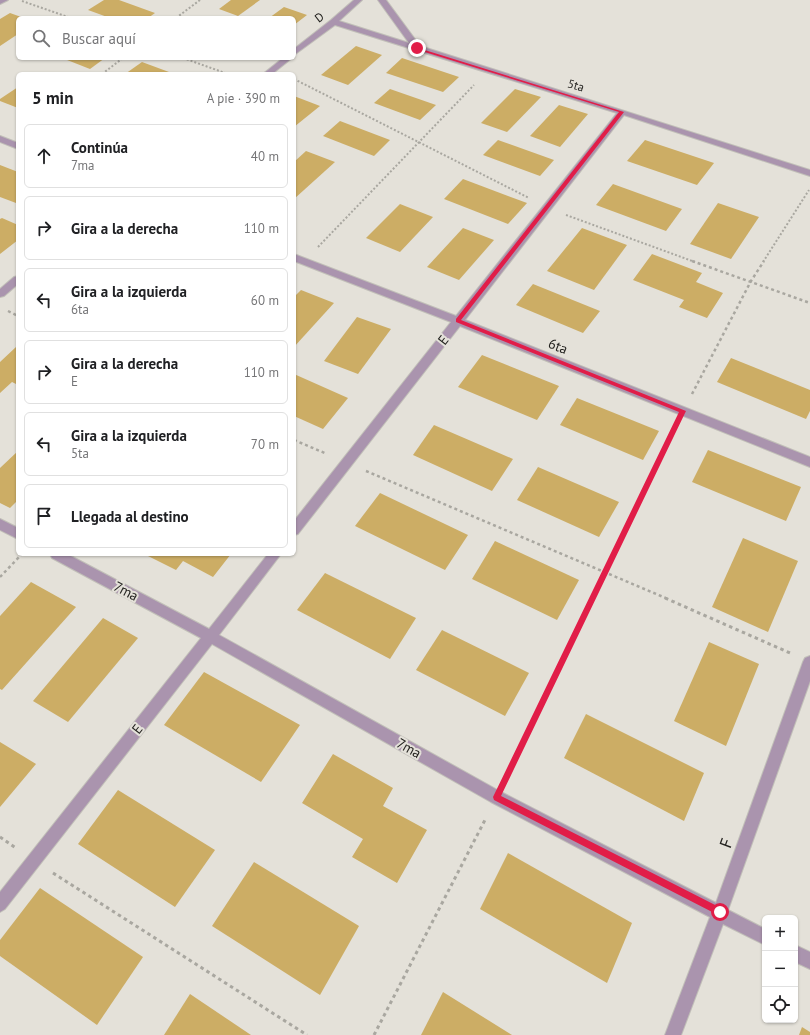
<!DOCTYPE html>
<html lang="es">
<head>
<meta charset="utf-8">
<style>
	:root { --surface:#fff; --page:#f6f6f6; --text:#202124; --muted:#757577; --line:#e0e0e0 }
	body { margin:0; font-family:"PT Sans",sans-serif; background:var(--page); color:var(--text) }
	.controls { position:absolute; right:12px; bottom:12px; display:grid; overflow:hidden; border-radius:6px; box-shadow:0 1px 3px #0004 }
	.controls button { width:36px; height:36px; display:grid; place-items:center; padding:0; border:0; border-bottom:1px solid var(--line); background:var(--surface); color:var(--text); font:20px sans-serif }
	.stop { position:absolute; width:12px; height:12px; margin:-9px; border:3px solid #e11d48; border-radius:50%; background:#fff }
	.stop.end { background:#e11d48; border-color:#fff; box-shadow:0 1px 4px #0008 }
	.list { margin:0; padding:0; list-style:none }
	h2 { display:flex; justify-content:space-between; align-items:center; height:52px; margin:0; padding:0 16px; font-size:17px }
	h2 small { font-size:13px; font-weight:400; color:var(--muted) }
	.list li { display:grid; grid-template-columns:26px 1fr auto; gap:12px; align-items:center; box-sizing:border-box; height:64px; margin:0 8px 8px; padding:0 8px; border:1px solid var(--line); border-radius:6px }
	.list b { display:block; font-size:15px; white-space:nowrap }
	.list p { margin:0; font-size:13px; white-space:nowrap; color:var(--muted) }
	.list em { font-size:13px; font-style:normal; color:var(--muted) }
	.icon { flex:none; width:22px; height:22px; fill:none; stroke:currentColor; stroke-width:2; stroke-linecap:round; stroke-linejoin:round }
	.map { position:relative; flex:none; width:810px; height:1035px; overflow:hidden }
	.search { position:absolute; background:var(--surface); box-shadow:0 1px 3px #0004; left:16px; top:16px; width:280px; height:44px; display:flex; align-items:center; gap:10px; box-sizing:border-box; padding:0 14px; border-radius:6px; color:var(--muted); font-size:15px }
	.panel { position:absolute; background:var(--surface); box-shadow:0 1px 3px #0004; left:16px; top:72px; width:280px; height:484px; border-radius:6px }
	.map>svg:first-child { display:block }
	.building { fill:#ccad65 }
	.lines { fill:none; stroke-linecap:round; stroke-linejoin:round }
	.minor-casing { stroke:#c1bfb8; stroke-width:2 }
	.path-far2 { stroke:#a9a7a0; stroke-width:2; stroke-dasharray:2 2; stroke-linecap:butt }
	.path-far1 { stroke:#a9a7a0; stroke-width:2.5; stroke-dasharray:3 3; stroke-linecap:butt }
	.path { stroke:#a9a7a0; stroke-width:3; stroke-dasharray:3.5 3.5; stroke-linecap:butt }
	.minor { fill:#aa94ae; fill-rule:evenodd }
	.route { fill:#e11d48 }
	.labels { text-anchor:middle; dominant-baseline:central; stroke-width:4; stroke-linejoin:round; paint-order:stroke }
	.far-street-label { font-size:12px; fill:#242320; stroke:#e4e1d9 }
	.street-label { font-size:14px; fill:#242320; stroke:#e4e1d9 }
	.near-street-label { font-size:17px; fill:#242320; stroke:#e4e1d9 }
</style>
</head>
<body>
<div class="map">
<svg width="810" height="1035" viewBox="0 0 810 1035">
	<rect width="100%" height="100%" fill="#e4e1d9"/>
	<g class="building">
		<polygon points="104,0 119,0 155,13 148,18 110,18 88,10"/>
		<polygon points="231,0 260,0 238,16 219,9"/>
		<polygon points="284,7 307,15 294,25 294,18 269,18"/>
		<polygon points="10,13 24,18 18,18 18,34 0,46 0,19"/>
		<polygon points="356,46 382,55 348,85 321,75"/>
		<polygon points="62,58 105,58 90,69"/>
		<polygon points="402,58 459,77 443,92 386,73"/>
		<polygon points="142,62 169,72 165,74 125,74"/>
		<polygon points="18,87 18,108 0,101 0,99"/>
		<polygon points="390,89 436,105 420,120 374,103"/>
		<polygon points="515,89 541,97 507,132 481,123"/>
		<polygon points="294,96 320,106 294,127"/>
		<polygon points="559,105 588,114 560,147 530,136"/>
		<polygon points="340,121 390,140 374,156 323,136"/>
		<polygon points="498,140 554,160 540,176 483,155"/>
		<polygon points="645,140 714,163 697,185 627,161"/>
		<polygon points="306,151 335,162 294,199 294,162"/>
		<polygon points="0,165 18,172 18,202 16,203 0,197"/>
		<polygon points="463,179 527,203 508,224 444,199"/>
		<polygon points="613,184 682,209 666,231 596,205"/>
		<polygon points="718,203 759,217 731,259 690,244"/>
		<polygon points="400,204 433,217 400,252 366,238"/>
		<polygon points="2,218 18,225 18,240 0,254 0,219"/>
		<polygon points="463,228 494,240 459,280 427,267"/>
		<polygon points="582,228 627,245 594,290 547,271"/>
		<polygon points="652,254 702,273 696,282 723,293 707,318 679,307 684,300 633,280"/>
		<polygon points="533,284 600,311 583,333 516,305"/>
		<polygon points="301,290 334,303 294,347 294,297"/>
		<polygon points="357,317 391,329 358,374 324,361"/>
		<polygon points="16,347 18,348 18,385 12,382 0,393 0,362"/>
		<polygon points="482,355 559,386 537,420 458,387"/>
		<polygon points="731,358 810,390 810,411 806,419 717,382"/>
		<polygon points="294,374 348,398 323,429 294,416"/>
		<polygon points="577,398 659,431 643,460 560,425"/>
		<polygon points="434,425 513,459 492,491 413,455"/>
		<polygon points="708,450 801,487 786,521 692,482"/>
		<polygon points="18,451 18,500 10,508 0,503 0,468"/>
		<polygon points="538,467 619,502 599,537 517,500"/>
		<polygon points="380,493 468,535 445,570 355,526"/>
		<polygon points="743,538 798,561 768,632 712,607"/>
		<polygon points="495,541 579,580 557,620 472,579"/>
		<polygon points="144,554 231,554 213,577 183,561 176,570"/>
		<polygon points="325,573 416,618 390,659 297,610"/>
		<polygon points="31,582 76,607 2,690 0,689 0,616"/>
		<polygon points="103,618 138,638 68,722 33,701"/>
		<polygon points="442,630 529,673 505,716 416,670"/>
		<polygon points="709,642 759,664 726,746 674,721"/>
		<polygon points="204,672 300,725 261,782 164,725"/>
		<polygon points="586,714 704,773 684,821 564,758"/>
		<polygon points="0,742 36,764 0,807"/>
		<polygon points="333,754 393,788 383,806 427,830 397,883 352,857 363,839 302,803"/>
		<polygon points="118,790 215,850 175,907 78,844"/>
		<polygon points="508,853 632,923 607,983 480,909"/>
		<polygon points="254,862 359,926 320,995 212,926"/>
		<polygon points="40,888 143,957 97,1025 0,956 0,940"/>
		<polygon points="443,992 512,1035 421,1035"/>
		<polygon points="190,994 251,1035 164,1035"/>
		<polygon points="802,1027 810,1032 810,1035 799,1035"/>
	</g>
	<g class="lines">
		<g class="minor-casing">
			<g id="minor">
				<polygon points="0,0 8,0 0,4"/>
				<polygon points="354,0 362,0 339,21 409,43 378,0 386,0 420,46 810,170 810,176 624,115 465,320 810,457 810,467 460,326 298,534 294,535 294,521 451,322 294,261 294,254 456,316 617,113 335,25 294,55 294,49 331,20"/>
				<polygon points="283,58 292,58 272,74 263,74"/>
				<polygon points="0,136 18,143 18,149 0,142"/>
				<polygon points="18,276 18,284 4,296 0,297 0,289 14,277"/>
				<polygon points="0,519 18,528 18,539 0,530"/>
				<polygon points="50,554 67,554 209,629 268,554 281,554 219,635 501,792 716,903 803,662 805,658 810,656 810,681 728,910 765,929 765,945 723,924 681,1035 665,1035 710,917 491,802 212,644 5,909 0,912 0,892 201,638 52,558"/>
				<polygon points="795,945 810,952 810,969 795,962"/>
			</g>
		</g>
		<g class="path-far2">
			<polyline points="22,1 71,18"/>
			<polyline points="176,18 200,0"/>
			<polyline points="183,58 228,74"/>
			<polyline points="102,74 123,58"/>
			<polyline points="294,79 529,198"/>
			<polyline points="566,215 695,262"/>
			<polyline points="318,247 474,85"/>
			<polyline points="763,262 809,190"/>
		</g>
		<g class="path-far1">
			<polyline points="692,261 810,303"/>
			<polyline points="8,311 18,316"/>
			<polyline points="692,394 751,281 764,261"/>
			<polyline points="294,440 327,454"/>
			<polyline points="366,471 668,599"/>
			<polyline points="0,577 22,554"/>
			<polyline points="592,599 674,429"/>
		</g>
		<g class="path">
			<polyline points="665,598 790,653"/>
			<polyline points="506,777 592,598"/>
			<polyline points="0,837 16,848"/>
			<polyline points="53,873 307,1035"/>
			<polyline points="374,1035 486,818"/>
		</g>
		<use href="#minor" class="minor"/>
	</g>
	<polygon class="route" points="415,47 624,112 461,320 686,411 501,796 723,909 724,912 723,915 720,916 494,800 493,797 679,412 456,322 456,319 619,112 415,49"/>
	<g class="labels">
		<g class="far-street-label">
			<text transform="translate(319 17) rotate(-38)">D</text>
			<text transform="translate(576 85) rotate(17)">5ta</text>
		</g>
		<g class="street-label">
			<text transform="translate(443 340) rotate(-52)">E</text>
			<text transform="translate(558 346) rotate(22)">6ta</text>
			<text transform="translate(126 591) rotate(28)">7ma</text>
			<text transform="translate(137 729) rotate(-52)">E</text>
			<text transform="translate(409 748) rotate(29)">7ma</text>
		</g>
		<g class="near-street-label">
			<text transform="translate(726 843) rotate(-70)">F</text>
		</g>
	</g>
</svg>
<div class="controls">
<button>+</button>
<button>−</button>
<button><svg class="icon" aria-label="locate" viewBox="0 0 24 24"><circle cx="12" cy="12" r="6"/><path d="M12 2v4M12 18v4M2 12h4M18 12h4"/></svg></button>
</div>
<div class="stop" style="left:720px;top:912px"></div>
<div class="stop end" style="left:417px;top:48px"></div>
<div class="search"><svg class="icon" aria-label="search" viewBox="0 0 24 24"><circle cx="10" cy="10" r="6"/><path d="M15 15l6 6"/></svg>Buscar aquí</div>
<section class="panel">
<h2>5 min<small>A pie · 390 m</small></h2>
<ul class="list">
<li><svg class="icon" aria-label="ahead" viewBox="0 0 24 24"><path d="M12 20V5M6 11l6-6 6 6"/></svg><div><b>Continúa</b><p>7ma</p></div><em>40 m</em></li>
<li><svg class="icon" aria-label="right" viewBox="0 0 24 24"><path d="M7 20v-9h11M14 6l5 5-5 5"/></svg><div><b>Gira a la derecha</b></div><em>110 m</em></li>
<li><svg class="icon" aria-label="left" viewBox="0 0 24 24"><path d="M17 20v-9H6M10 6l-5 5 5 5"/></svg><div><b>Gira a la izquierda</b><p>6ta</p></div><em>60 m</em></li>
<li><svg class="icon" aria-label="right" viewBox="0 0 24 24"><path d="M7 20v-9h11M14 6l5 5-5 5"/></svg><div><b>Gira a la derecha</b><p>E</p></div><em>110 m</em></li>
<li><svg class="icon" aria-label="left" viewBox="0 0 24 24"><path d="M17 20v-9H6M10 6l-5 5 5 5"/></svg><div><b>Gira a la izquierda</b><p>5ta</p></div><em>70 m</em></li>
<li><svg class="icon" aria-label="arrive" viewBox="0 0 24 24"><path d="M6 21V4h12l-3 4 3 4H6"/></svg><div><b>Llegada al destino</b></div></li>
</ul>
</section>
</div>
</body>
</html>
